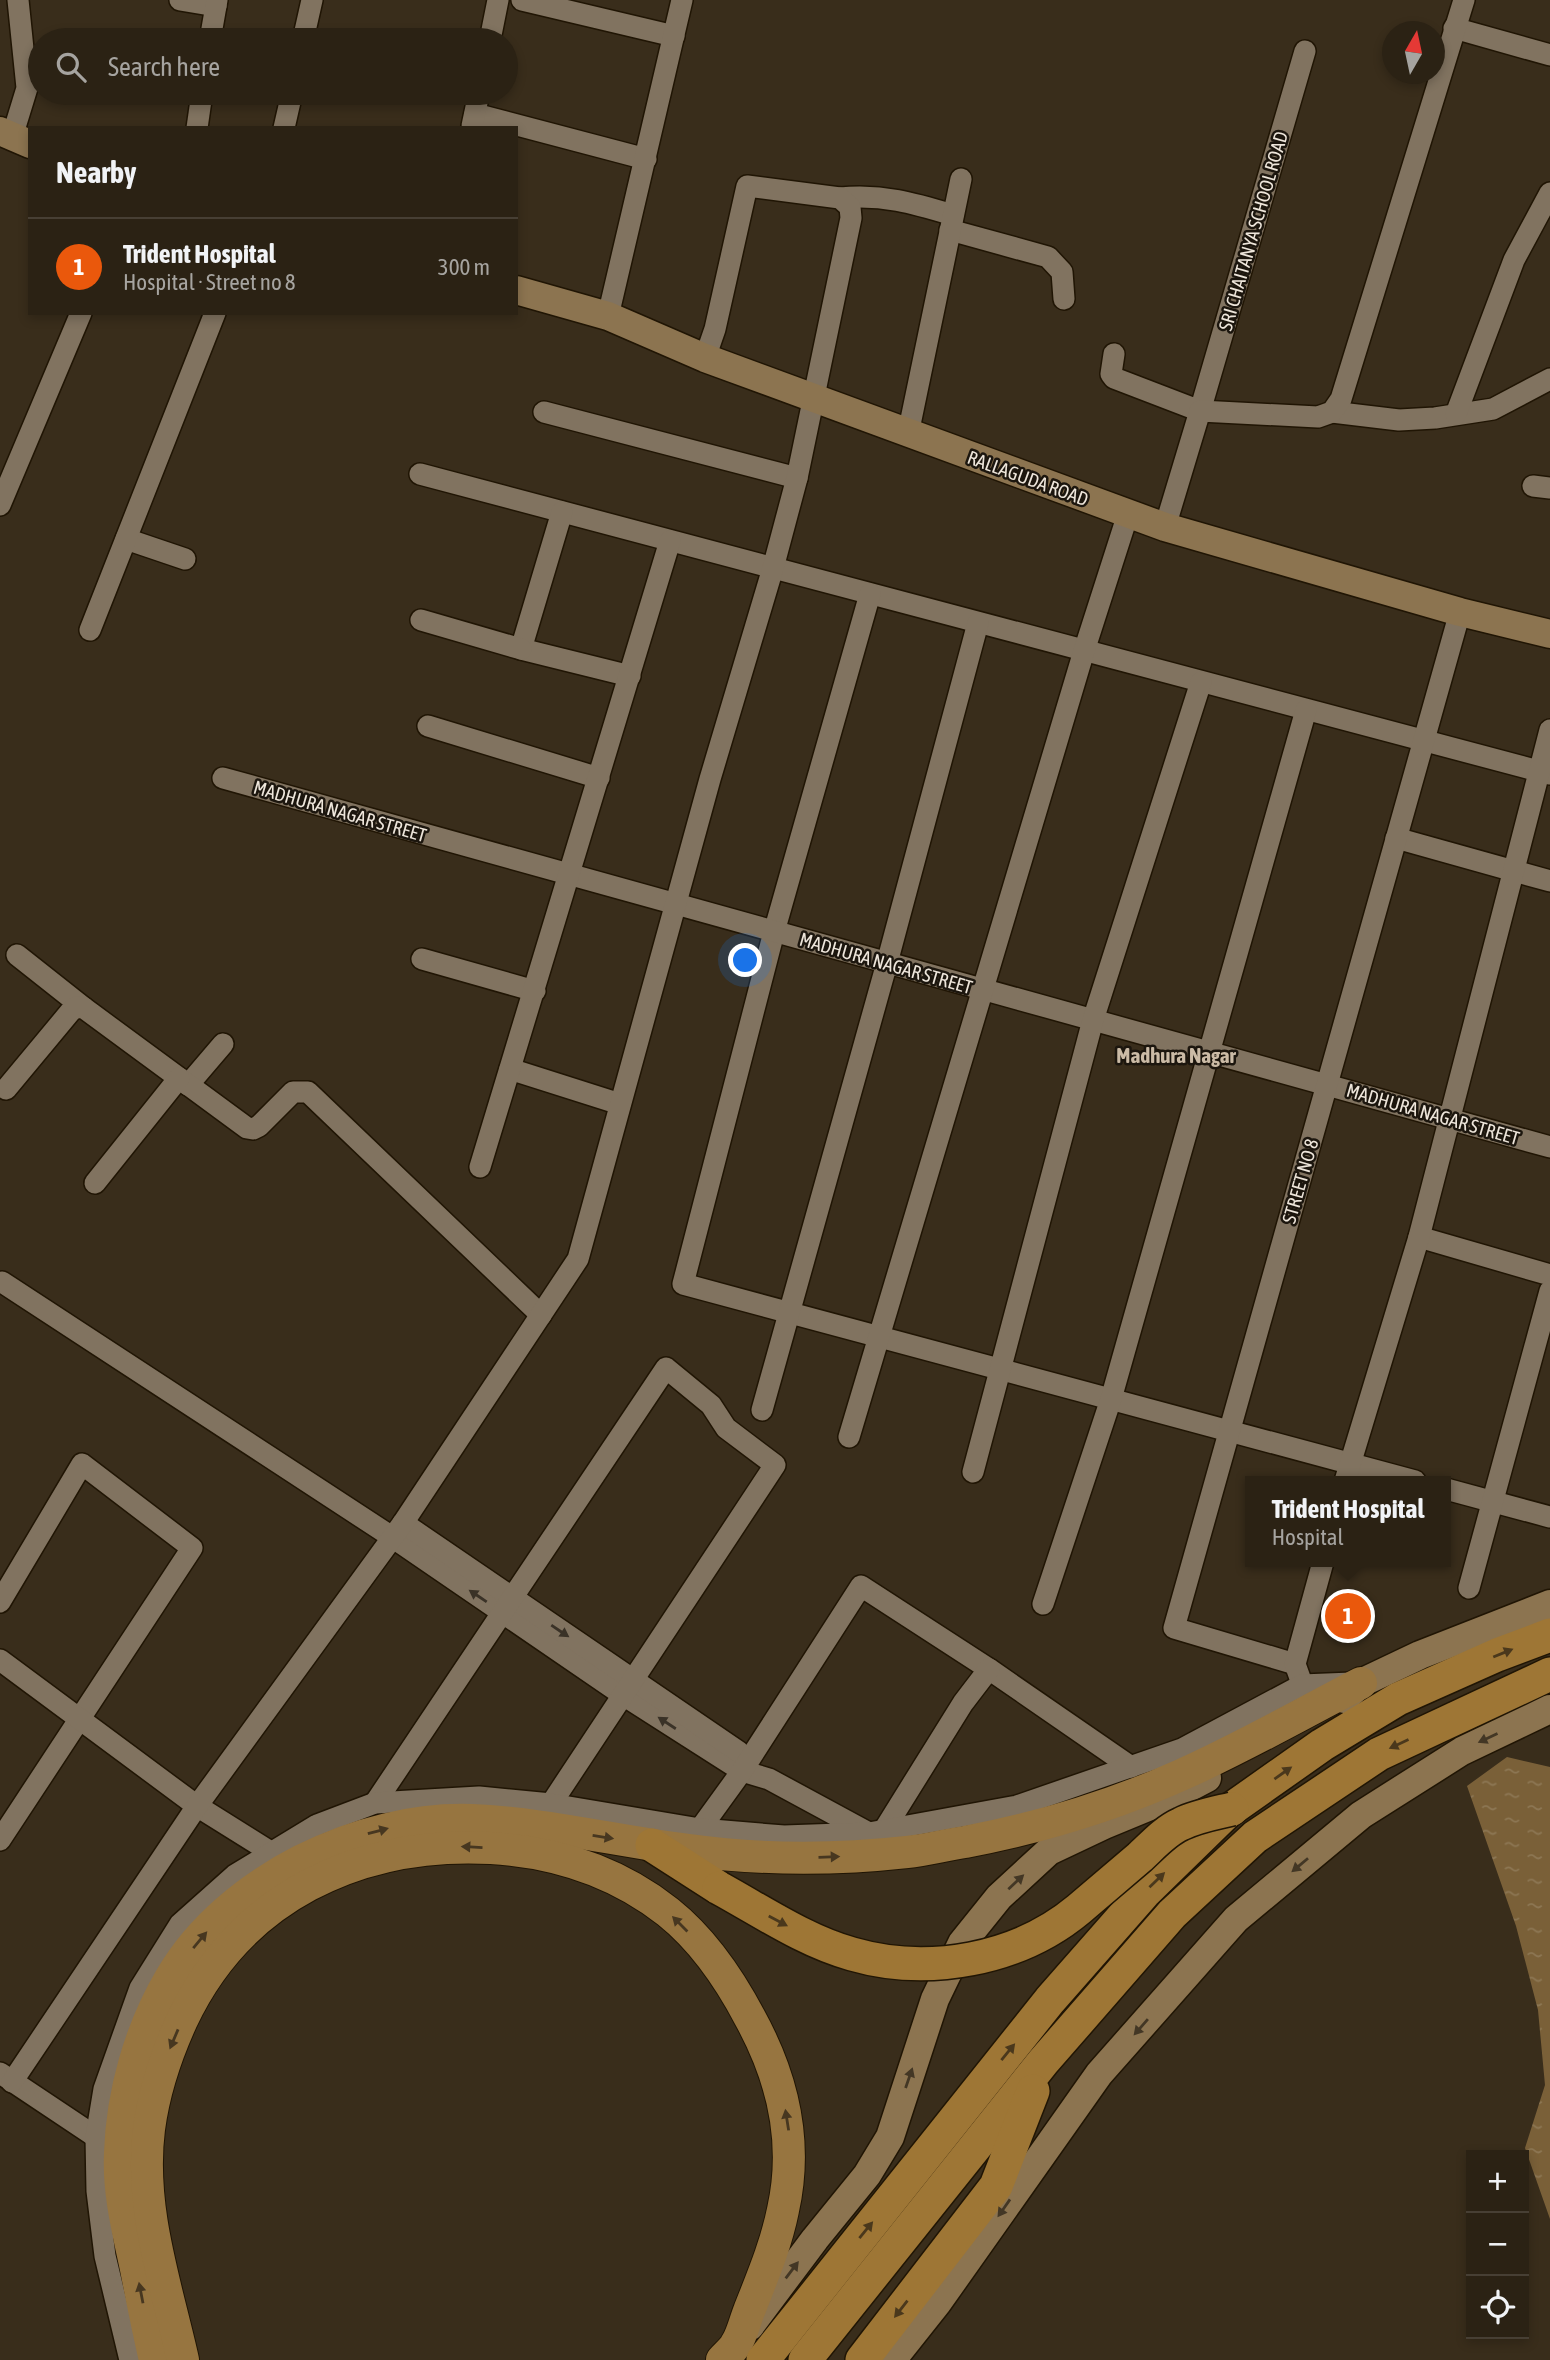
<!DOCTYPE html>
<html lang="en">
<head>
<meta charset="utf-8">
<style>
	:root { --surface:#2b2214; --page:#372f22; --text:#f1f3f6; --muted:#a6a4a0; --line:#473f34; --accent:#ea580c }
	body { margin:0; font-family:"Asap Condensed",sans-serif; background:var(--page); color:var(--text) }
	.controls { position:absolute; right:21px; bottom:21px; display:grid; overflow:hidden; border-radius:0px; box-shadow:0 4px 10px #0003 }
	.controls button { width:63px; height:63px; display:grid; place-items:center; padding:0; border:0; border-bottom:2px solid var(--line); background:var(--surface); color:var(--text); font:35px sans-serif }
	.compass { position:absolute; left:1382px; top:21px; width:63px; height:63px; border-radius:50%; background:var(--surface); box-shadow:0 4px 10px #0003; rotate:9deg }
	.you { position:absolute; left:746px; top:961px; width:24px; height:24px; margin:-18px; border:5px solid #fff; border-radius:50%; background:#1a73e8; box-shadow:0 0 0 10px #1a73e833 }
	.badge { display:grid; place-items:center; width:46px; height:46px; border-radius:50%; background:var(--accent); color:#fff; font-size:23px; font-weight:700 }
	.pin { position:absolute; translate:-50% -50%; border:4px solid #fff; box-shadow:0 2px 7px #0006 }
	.popup { position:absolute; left:1245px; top:1476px; width:206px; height:91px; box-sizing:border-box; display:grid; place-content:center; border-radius:0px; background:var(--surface); filter:drop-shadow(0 2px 5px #0005); font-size:23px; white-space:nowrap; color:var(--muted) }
	.popup b { font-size:26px; color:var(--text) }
	.popup::after { content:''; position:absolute; left:50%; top:100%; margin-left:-14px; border:14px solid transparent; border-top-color:var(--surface) }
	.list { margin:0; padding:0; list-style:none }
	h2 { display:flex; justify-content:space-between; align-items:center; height:91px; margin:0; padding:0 28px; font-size:30px }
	h2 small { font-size:23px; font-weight:400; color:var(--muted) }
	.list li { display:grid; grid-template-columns:46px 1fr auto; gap:21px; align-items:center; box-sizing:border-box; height:98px; padding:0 28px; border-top:2px solid var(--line) }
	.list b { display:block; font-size:26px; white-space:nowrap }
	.list p { margin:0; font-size:23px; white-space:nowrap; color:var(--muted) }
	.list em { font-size:23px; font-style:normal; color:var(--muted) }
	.icon { flex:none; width:38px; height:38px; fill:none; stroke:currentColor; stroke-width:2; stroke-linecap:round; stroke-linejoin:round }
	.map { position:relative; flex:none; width:1550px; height:2360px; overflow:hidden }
	.search { position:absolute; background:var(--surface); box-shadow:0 4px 10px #0003; left:28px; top:28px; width:490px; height:77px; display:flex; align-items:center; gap:18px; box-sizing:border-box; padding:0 24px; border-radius:38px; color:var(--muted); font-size:26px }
	.panel { position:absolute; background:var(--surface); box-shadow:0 4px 10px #0003; left:28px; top:126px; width:490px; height:189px; border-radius:0px }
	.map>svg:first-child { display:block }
	.water { fill:url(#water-ripples) }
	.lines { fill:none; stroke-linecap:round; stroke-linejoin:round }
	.minor-casing { stroke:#201504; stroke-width:24 }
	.secondary-casing { stroke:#201504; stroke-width:31 }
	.primary-casing { stroke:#201504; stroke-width:34 }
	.trunk-casing { stroke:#201504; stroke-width:36 }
	.minor { stroke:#817360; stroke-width:21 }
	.secondary { stroke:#8c7450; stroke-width:28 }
	.primary { stroke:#977540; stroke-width:32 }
	.trunk { stroke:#9e7635; stroke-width:33 }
	.trunk-bridge-casing { stroke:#201504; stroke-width:36; stroke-linecap:butt }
	.trunk-bridge { stroke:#9e7635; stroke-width:33 }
	.oneway { fill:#3a3227 }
	.oneway2 { fill:#4a381c }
	.oneway3 { fill:#433725 }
	.oneway4 { fill:#473720 }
	.labels { text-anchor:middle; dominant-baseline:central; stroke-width:5; stroke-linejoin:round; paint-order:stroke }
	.street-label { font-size:19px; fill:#eee6db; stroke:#1c160e }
	.neighbourhood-label { font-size:21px; font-weight:bold; fill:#cbbba6; stroke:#1c160e }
</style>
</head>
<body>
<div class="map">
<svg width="1550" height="2360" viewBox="0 0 1550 2360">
	<defs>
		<pattern id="water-ripples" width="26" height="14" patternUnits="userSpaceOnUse" patternTransform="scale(1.75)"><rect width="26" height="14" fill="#7a6038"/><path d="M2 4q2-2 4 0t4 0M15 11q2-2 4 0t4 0" fill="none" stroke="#8d7754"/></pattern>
	</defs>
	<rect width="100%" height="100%" fill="#392d1b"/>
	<polygon class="water" points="1507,1757 1550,1767 1550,2219 1525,2148 1545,2085 1538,2010 1516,1926 1467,1786"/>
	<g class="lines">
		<g class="minor-casing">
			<g id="minor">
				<polyline points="180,0 216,6"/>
				<polyline points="522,0 674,36"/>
				<polyline points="1454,28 1550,55"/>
				<polyline points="210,40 217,0"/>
				<polyline points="303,40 312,0"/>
				<polyline points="490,40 498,0"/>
				<polyline points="475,114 646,159"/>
				<polyline points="472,126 479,93"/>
				<polyline points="197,128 202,93"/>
				<polyline points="284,128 292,93"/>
				<polyline points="12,137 27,88 18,0"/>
				<path d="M840 198C883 194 913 203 953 215"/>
				<polyline points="950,230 1048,257 1062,272 1064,299"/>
				<polyline points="608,316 682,0"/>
				<polyline points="1114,354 1111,374 1114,378 1200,411 1305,51"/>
				<polyline points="544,412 797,478"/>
				<polyline points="1332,412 1399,420 1435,418 1493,409 1550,379"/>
				<polyline points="1456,414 1514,260 1550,193"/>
				<polyline points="908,434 961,179"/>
				<polyline points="420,474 1550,774"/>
				<polyline points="1533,486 1550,488"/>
				<polyline points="0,505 81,313"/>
				<polyline points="562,512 521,649 630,676"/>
				<polyline points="1165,527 1200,411 1318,417 1332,412 1341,399 1464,0"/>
				<polyline points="126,539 185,559"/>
				<polyline points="870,594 774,932 683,1284 1415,1481"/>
				<polyline points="421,620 521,649"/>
				<polyline points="90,630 215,313"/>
				<polyline points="428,726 599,778"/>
				<polyline points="223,778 1550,1147"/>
				<polyline points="1396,838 1550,881"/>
				<polyline points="17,955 84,1008"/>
				<polyline points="422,959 535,991"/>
				<polyline points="510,1069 620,1104"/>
				<polyline points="188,1085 223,1044"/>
				<polyline points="6,1089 70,1012 76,1007 84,1008 247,1128 253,1129 259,1126 293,1092 308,1092 541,1315"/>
				<polyline points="480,1167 670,541"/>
				<polyline points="95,1183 179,1078"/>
				<polyline points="1419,1237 1550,1275"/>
				<polyline points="2,1282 392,1537 623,1695 742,1771 769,1779 867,1832"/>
				<polyline points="762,1410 887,963 978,623"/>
				<polyline points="849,1437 1084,651 1128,514"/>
				<polyline points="973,1472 1093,1020 1201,682"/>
				<polyline points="1345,1481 1419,1237 1550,730"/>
				<polyline points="1446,1489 1550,1517"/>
				<polyline points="403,1523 739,1752"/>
				<polyline points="1469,1588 1550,1291"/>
				<polyline points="0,1602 82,1464 192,1548 0,1840"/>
				<polyline points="1043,1604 1111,1399 1306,710"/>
				<polyline points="0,1660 197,1806 272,1853"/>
				<polyline points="1295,1664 1174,1628 1460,612"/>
				<polyline points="1300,1678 1295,1664 1323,1562"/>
				<polyline points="375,1803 666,1368 711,1405 726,1428 775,1465 551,1804"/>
				<polyline points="700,1829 742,1771 861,1586 989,1669 1131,1767"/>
				<polyline points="884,1830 963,1703 989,1669"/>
				<polyline points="0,2073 96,2137"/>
				<polyline points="12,2082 197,1806 403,1523 578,1259 710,779 773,568 797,478 851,218 850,207 840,198 747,186 715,329 705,358"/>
				<polyline points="130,2360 105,2256 97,2191 96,2137 104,2089 140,1988 180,1924 235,1875 317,1825 375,1803 479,1797 551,1804 700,1829 784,1836 869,1833 1017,1806 1182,1749 1302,1685 1352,1683"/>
			</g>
		</g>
		<g class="secondary-casing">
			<g id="secondary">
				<polyline points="0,131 30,144"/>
				<polyline points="516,290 608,316 705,358 1165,527 1460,612 1550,634"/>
				<polyline points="1344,1699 1361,1683 1420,1655 1550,1604"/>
				<polyline points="750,2326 815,2239 867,2175 890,2137 935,1999 962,1943 999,1897 1049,1851 1104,1825 1167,1799 1207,1778"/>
				<polyline points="892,2360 938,2302 1099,2074 1236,1919 1361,1815 1462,1751 1550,1709"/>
			</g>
		</g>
		<g class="primary-casing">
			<g id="primary">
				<path d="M155 2360C148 2330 142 2300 136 2269 128 2231 118 2192 120 2153 122 2093 140 2029 171 1977 228 1880 361 1816 472 1820 544 1823 616 1841 688 1850 761 1860 834 1860 907 1852 926 1850 945 1845 965 1842 1039 1828 1112 1806 1181 1775 1242 1748 1301 1714 1361 1683"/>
				<path d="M183 2360C166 2284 139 2208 149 2129 154 2091 166 2055 182 2020 240 1897 358 1841 491 1848 556 1852 616 1871 668 1912 703 1940 730 1980 750 2018 783 2078 798 2143 783 2210 776 2245 762 2278 749 2311 745 2321 742 2335 736 2344 733 2350 726 2355 722 2360"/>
			</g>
		</g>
		<g class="trunk-casing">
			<g id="trunk">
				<polyline points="652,1845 719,1888"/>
				<polyline points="763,2360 1050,2000 1144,1893 1227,1812 1322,1745 1398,1699 1497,1655 1550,1635"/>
				<polyline points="805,2360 1043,2062 1172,1914 1255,1837 1379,1754 1550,1674"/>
				<polyline points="862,2360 996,2186 1033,2091"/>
			</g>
		</g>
		<use href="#minor" class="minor"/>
		<use href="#secondary" class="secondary"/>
		<use href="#primary" class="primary"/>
		<use href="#trunk" class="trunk"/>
		<g class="trunk-bridge-casing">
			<path id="trunk-bridge" d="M719 1888C761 1911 805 1941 852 1954 928 1976 1018 1960 1079 1909 1099 1892 1119 1875 1140 1857 1152 1846 1165 1831 1181 1824 1197 1816 1215 1813 1232 1809"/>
		</g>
		<use href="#trunk-bridge" class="trunk-bridge"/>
	</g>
	<defs><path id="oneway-solid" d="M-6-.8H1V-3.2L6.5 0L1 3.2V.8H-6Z" transform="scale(1.75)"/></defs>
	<g class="oneway">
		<use href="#oneway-solid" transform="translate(478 1596) rotate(-146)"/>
		<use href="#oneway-solid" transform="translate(560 1631) rotate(34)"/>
		<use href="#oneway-solid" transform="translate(667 1723) rotate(-147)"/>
	</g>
	<g class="oneway2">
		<use href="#oneway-solid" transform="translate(1503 1653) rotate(-22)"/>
		<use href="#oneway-solid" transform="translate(1399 1744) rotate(155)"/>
		<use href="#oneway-solid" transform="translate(1283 1773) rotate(-35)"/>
		<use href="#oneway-solid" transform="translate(1157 1880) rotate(-44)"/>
		<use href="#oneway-solid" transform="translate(778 1921) rotate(28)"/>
		<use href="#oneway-solid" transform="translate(1008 2052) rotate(-51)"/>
		<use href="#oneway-solid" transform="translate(866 2230) rotate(-51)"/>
		<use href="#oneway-solid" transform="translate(901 2309) rotate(128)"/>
	</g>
	<g class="oneway3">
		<use href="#oneway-solid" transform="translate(1488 1738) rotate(155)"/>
		<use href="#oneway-solid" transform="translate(1300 1865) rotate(140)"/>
		<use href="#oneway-solid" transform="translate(1016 1882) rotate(-43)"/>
		<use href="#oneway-solid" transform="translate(1141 2027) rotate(131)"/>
		<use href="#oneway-solid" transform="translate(909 2078) rotate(-71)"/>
		<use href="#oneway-solid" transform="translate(1004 2208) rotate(125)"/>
		<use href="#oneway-solid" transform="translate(792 2270) rotate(-53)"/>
	</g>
	<g class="oneway4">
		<use href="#oneway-solid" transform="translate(378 1831) rotate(-15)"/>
		<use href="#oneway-solid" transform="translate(603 1837) rotate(9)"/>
		<use href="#oneway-solid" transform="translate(472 1847) rotate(-177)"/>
		<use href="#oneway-solid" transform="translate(829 1857) rotate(-2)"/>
		<use href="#oneway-solid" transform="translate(680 1924) rotate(-135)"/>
		<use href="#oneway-solid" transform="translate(200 1940) rotate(-50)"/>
		<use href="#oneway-solid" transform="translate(174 2039) rotate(113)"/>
		<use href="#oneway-solid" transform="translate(787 2120) rotate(-99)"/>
		<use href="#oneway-solid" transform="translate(141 2293) rotate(-101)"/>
	</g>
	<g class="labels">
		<g class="street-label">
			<text transform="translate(1253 231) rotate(-74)">SRI CHAITANYA SCHOOL ROAD</text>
			<text transform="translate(1028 478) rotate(20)">RALLAGUDA ROAD</text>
			<text transform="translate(340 811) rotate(16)">MADHURA NAGAR STREET</text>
			<text transform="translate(886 963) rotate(16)">MADHURA NAGAR STREET</text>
			<text transform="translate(1433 1114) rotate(16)">MADHURA NAGAR STREET</text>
			<text transform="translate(1300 1181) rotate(-74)">STREET NO 8</text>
		</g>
		<g class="neighbourhood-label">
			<text x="1176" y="1055">Madhura Nagar</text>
		</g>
	</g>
</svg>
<div class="controls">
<button>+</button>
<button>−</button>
<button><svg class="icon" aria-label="locate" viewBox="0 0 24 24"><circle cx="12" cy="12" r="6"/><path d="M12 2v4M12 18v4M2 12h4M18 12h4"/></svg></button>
</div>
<svg class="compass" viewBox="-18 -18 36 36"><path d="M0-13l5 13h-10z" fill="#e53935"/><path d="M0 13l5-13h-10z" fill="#a6a4a0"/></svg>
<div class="you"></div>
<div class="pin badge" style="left:1348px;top:1616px">1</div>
<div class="popup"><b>Trident Hospital</b>Hospital</div>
<div class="search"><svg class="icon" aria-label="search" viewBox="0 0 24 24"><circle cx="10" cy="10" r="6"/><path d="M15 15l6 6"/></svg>Search here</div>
<section class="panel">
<h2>Nearby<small></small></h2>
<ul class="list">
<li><span class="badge">1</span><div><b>Trident Hospital</b><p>Hospital · Street no 8</p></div><em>300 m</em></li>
</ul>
</section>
</div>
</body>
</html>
